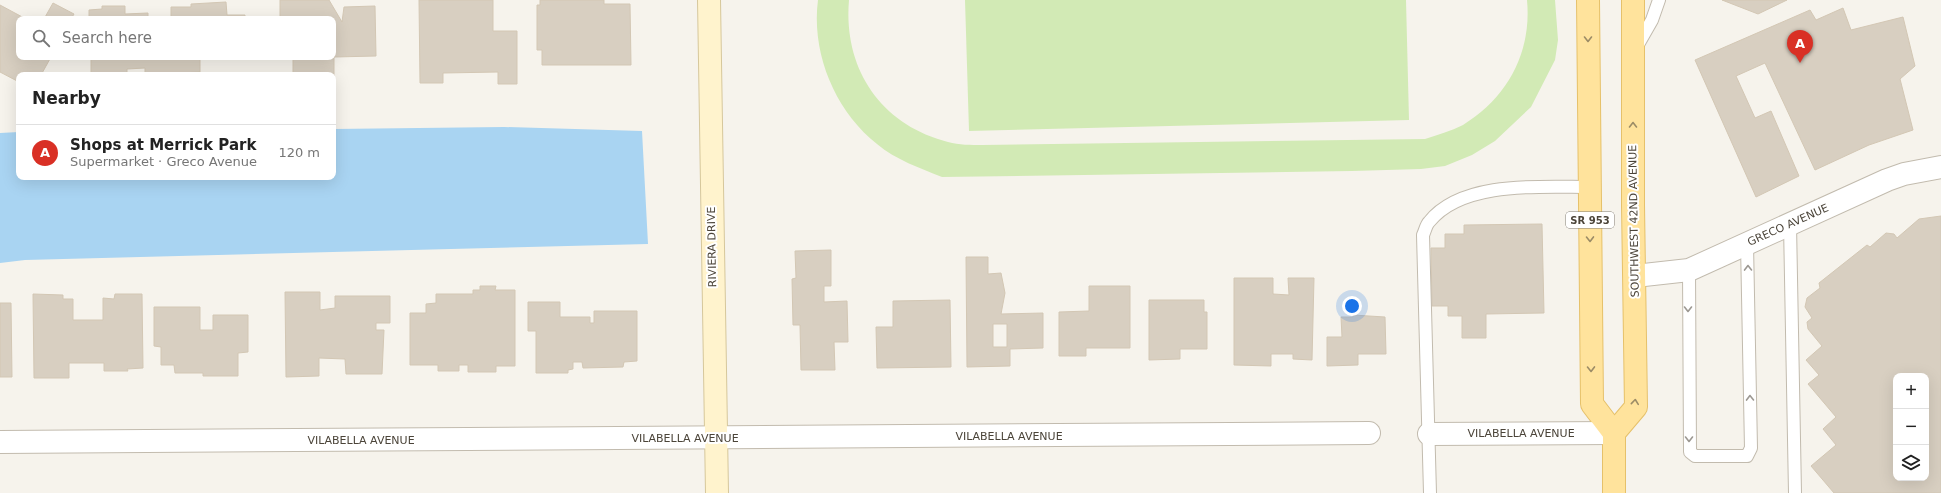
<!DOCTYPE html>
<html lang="en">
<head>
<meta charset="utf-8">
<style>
	:root { --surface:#fff; --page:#f6f6f6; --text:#222; --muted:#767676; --line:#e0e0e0; --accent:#d93025 }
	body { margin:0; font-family:"DejaVu Sans",sans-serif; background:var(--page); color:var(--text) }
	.controls { position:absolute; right:12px; bottom:12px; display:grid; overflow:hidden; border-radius:8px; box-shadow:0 4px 16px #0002 }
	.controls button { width:36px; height:36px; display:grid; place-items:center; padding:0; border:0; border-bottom:1px solid var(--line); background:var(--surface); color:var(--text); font:20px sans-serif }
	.you { position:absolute; left:1352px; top:306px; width:14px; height:14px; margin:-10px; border:3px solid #fff; border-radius:50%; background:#1a73e8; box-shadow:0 0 0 6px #1a73e833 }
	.badge { display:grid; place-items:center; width:26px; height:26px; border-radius:50%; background:var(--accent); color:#fff; font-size:13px; font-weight:700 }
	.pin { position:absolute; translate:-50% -33px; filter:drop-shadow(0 1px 2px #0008) }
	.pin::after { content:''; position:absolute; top:21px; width:14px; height:12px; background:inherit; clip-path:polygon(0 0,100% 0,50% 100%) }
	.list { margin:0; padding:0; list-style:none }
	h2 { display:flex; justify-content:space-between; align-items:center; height:52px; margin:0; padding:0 16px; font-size:17px }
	h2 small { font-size:13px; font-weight:400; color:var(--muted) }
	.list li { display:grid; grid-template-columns:26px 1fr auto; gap:12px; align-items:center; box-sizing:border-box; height:56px; padding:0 16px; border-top:1px solid var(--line) }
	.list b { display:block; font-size:15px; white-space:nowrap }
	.list p { margin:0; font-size:13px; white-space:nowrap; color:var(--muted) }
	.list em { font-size:13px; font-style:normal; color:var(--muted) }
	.icon { flex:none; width:22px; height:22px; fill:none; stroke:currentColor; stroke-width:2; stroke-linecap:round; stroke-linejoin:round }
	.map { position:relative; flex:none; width:1941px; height:493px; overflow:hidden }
	.search { position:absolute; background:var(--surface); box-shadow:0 4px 16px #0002; left:16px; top:16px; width:320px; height:44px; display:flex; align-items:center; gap:10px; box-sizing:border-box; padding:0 14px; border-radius:8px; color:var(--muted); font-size:15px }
	.panel { position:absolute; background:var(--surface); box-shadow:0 4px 16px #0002; left:16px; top:72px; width:320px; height:108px; border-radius:8px }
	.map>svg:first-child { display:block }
	.green { fill:#d2eab5 }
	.water { fill:#a9d4f2 }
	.building { fill:#d8cfc1; stroke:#d3c7b4; fill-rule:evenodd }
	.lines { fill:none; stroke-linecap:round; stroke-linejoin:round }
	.lane-casing { stroke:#c2bbae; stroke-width:14 }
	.street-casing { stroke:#c2bbae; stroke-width:24 }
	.secondary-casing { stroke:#d6c79b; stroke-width:24 }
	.primary-casing { stroke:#e6c16a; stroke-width:24 }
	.lane { stroke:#fff; stroke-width:12 }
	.street { stroke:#fff; stroke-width:22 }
	.secondary { stroke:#fff3cd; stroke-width:22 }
	.primary { stroke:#ffe39c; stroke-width:22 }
	.oneway { stroke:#9c8c66 }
	.oneway2 { stroke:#9c9892 }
	.labels { text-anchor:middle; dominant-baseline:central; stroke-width:4; stroke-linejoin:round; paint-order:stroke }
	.shield { fill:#fff; stroke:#817c74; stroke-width:1 }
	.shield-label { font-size:10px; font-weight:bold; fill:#4b4439 }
	.street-label { font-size:11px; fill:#4b4439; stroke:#fff }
</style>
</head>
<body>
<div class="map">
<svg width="1941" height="493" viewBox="0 0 1941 493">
	<rect width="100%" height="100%" fill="#f6f3ec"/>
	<g class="green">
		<path d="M818 0H849C843 69 881 125 948 142 959 145 971 145 982 145L1425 139C1437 135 1451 131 1463 125 1507 98 1532 53 1527 0H1555L1558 40 1555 60 1531 107 1495 141 1472 155 1445 166 1421 169 1352 171 942 177C920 168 896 160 877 144 835 111 811 53 818 0Z"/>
		<polygon points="965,0 1406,0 1409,120 969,131"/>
	</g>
	<polygon class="water" points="504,127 642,131 648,244 25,260 0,263 0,133 19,132 19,177 333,177 333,129"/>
	<g class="building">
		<polygon points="280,0 329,0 342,22 344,7 375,6 376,56 334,57 334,87 333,75 293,75 293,57 333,57 333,19 280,19"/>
		<polygon points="419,0 493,0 493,31 517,31 517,84 498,84 498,72 443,73 443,83 420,83"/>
		<polygon points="540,0 604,0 604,4 630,4 631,65 542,65 542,50 537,50 537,5 540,5"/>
		<polygon points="1722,0 1787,0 1758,14"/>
		<polygon points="226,2 227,15 245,15 245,19 171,19 171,7 191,7 191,4"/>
		<polygon points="53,3 74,14 71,19 44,19"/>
		<polygon points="0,5 26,19 19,19 19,57 51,57 41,75 19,75 19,82 0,72"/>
		<polygon points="102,6 125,6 125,14 148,13 148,19 89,19 89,10 102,9"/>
		<polygon points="1843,8 1851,30 1903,17 1915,66 1900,79 1913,130 1869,145 1815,170 1765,63 1736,76 1755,118 1771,111 1799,176 1756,197 1695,60 1810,10 1816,20"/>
		<polygon points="91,57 228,57 228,59 200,59 200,72 145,75 145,68 127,69 127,74 91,75"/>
		<path d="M1941 216V493H1834L1811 466 1836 445 1823 429 1836 417 1808 384 1819 375 1806 360 1822 346 1808 329 1807 322 1812 318 1805 307 1807 298 1820 288 1819 283 1867 245 1870 247 1886 233 1894 234 1897 238 1919 219ZM1896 376H1926V478H1896Z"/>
		<polygon points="1542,224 1544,313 1486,314 1486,338 1462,338 1462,316 1448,316 1448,306 1432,306 1431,248 1445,248 1445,234 1464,234 1464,225"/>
		<polygon points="831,250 831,286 824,286 824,302 847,301 848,342 834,342 835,370 801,370 800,325 793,325 792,279 796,278 795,251"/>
		<path d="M966 257H988V274L1001 273 1005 293 1001 314 1043 313V348L1010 349V366L967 367ZM993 324H1007V347H993Z"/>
		<polygon points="1234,278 1273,278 1273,294 1289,295 1288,278 1314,278 1312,360 1293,359 1293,354 1271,354 1271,366 1234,365"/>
		<polygon points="480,286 496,286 495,290 515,290 515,366 496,366 496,372 468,372 468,365 459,365 459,371 438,371 438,365 410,365 410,313 426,313 426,304 436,303 436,294 473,294 473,290 480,290"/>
		<polygon points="1089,286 1130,286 1130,348 1086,348 1086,356 1059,356 1059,312 1089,311"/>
		<polygon points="285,292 320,292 320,310 335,308 335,296 390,296 390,323 376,323 376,330 384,330 382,374 346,374 345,359 319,358 319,376 286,377"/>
		<polygon points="33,294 63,295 63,299 73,299 73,320 103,320 103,298 114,299 115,294 142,294 143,368 127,369 128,371 104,371 104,363 69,363 69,378 34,378"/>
		<polygon points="950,300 951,367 877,368 876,327 893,327 893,301"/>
		<polygon points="1149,300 1204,300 1204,312 1207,312 1207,349 1180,349 1180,359 1149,360"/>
		<polygon points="528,302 560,302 560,317 590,317 590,323 594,323 594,311 637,311 637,361 624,362 623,367 583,368 582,362 573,362 573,369 568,370 568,373 536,373 536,331 528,331"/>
		<polygon points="0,303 11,303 12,377 0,377"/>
		<polygon points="154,307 200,307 200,330 213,330 213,315 248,315 248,352 238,353 238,376 203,376 203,373 175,373 174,365 161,365 161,347 154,346"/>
		<polygon points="1353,315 1385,317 1386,354 1358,354 1358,365 1327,366 1327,337 1342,337 1341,317 1353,317"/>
	</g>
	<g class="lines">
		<g class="lane-casing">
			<g id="lane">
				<polyline points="1636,48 1652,20 1659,0"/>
				<polyline points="1790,224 1795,493"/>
				<polyline points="1689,270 1690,452 1695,456 1747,456 1751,448 1747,244"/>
				<path d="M1430 493 1423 235C1425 231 1426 225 1429 222 1462 180 1543 187 1590 187"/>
			</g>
		</g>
		<g class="street-casing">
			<g id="street">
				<polyline points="1635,276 1689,270 1887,180 1904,174 1941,167"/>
				<polyline points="1429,434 1614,433"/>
				<polyline points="0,442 1369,433"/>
			</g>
		</g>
		<g class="secondary-casing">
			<polyline id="secondary" points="709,0 717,493"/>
		</g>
		<g class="primary-casing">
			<g id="primary">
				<polyline points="1588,0 1592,404 1614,433 1614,493"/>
				<polyline points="1614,433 1636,407 1633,205 1633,0"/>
			</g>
		</g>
		<use href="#lane" class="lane"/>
		<use href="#street" class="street"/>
		<use href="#secondary" class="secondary"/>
		<use href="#primary" class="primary"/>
	</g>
	<defs><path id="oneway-chevron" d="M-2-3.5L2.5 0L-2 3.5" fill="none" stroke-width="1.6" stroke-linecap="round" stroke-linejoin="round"/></defs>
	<g class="oneway">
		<use href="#oneway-chevron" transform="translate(1588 39) rotate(90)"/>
		<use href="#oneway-chevron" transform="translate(1633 125) rotate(-90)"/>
		<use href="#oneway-chevron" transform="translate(1590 239) rotate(89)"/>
		<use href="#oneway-chevron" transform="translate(1591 369) rotate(89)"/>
		<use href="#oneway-chevron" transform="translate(1635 402) rotate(-84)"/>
	</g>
	<g class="oneway2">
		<use href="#oneway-chevron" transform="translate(1748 268) rotate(-91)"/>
		<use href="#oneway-chevron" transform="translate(1688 309) rotate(90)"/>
		<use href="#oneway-chevron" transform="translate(1750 398) rotate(-91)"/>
		<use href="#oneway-chevron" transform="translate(1689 439) rotate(90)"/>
	</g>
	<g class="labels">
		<rect class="shield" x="1566" y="212" width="48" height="16" rx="3"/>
		<g class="shield-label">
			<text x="1590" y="220">SR 953</text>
		</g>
		<g class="street-label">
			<text transform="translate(1634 221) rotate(-91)">SOUTHWEST 42ND AVENUE</text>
			<text transform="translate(1788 225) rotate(-24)">GRECO AVENUE</text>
			<text transform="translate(712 247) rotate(-91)">RIVIERA DRIVE</text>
			<text x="1521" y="433">VILABELLA AVENUE</text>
			<text x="1009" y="436">VILABELLA AVENUE</text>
			<text x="685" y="438">VILABELLA AVENUE</text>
			<text x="361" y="440">VILABELLA AVENUE</text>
		</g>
	</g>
</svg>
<div class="controls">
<button>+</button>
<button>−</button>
<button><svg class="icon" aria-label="layers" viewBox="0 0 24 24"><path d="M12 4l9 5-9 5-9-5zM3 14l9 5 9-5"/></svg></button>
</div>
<div class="you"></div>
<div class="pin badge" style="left:1800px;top:63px">A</div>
<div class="search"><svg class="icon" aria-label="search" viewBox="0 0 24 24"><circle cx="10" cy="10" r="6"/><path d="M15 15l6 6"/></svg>Search here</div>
<section class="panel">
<h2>Nearby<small></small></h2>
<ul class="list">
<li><span class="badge">A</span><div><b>Shops at Merrick Park</b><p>Supermarket · Greco Avenue</p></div><em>120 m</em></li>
</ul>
</section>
</div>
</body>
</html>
